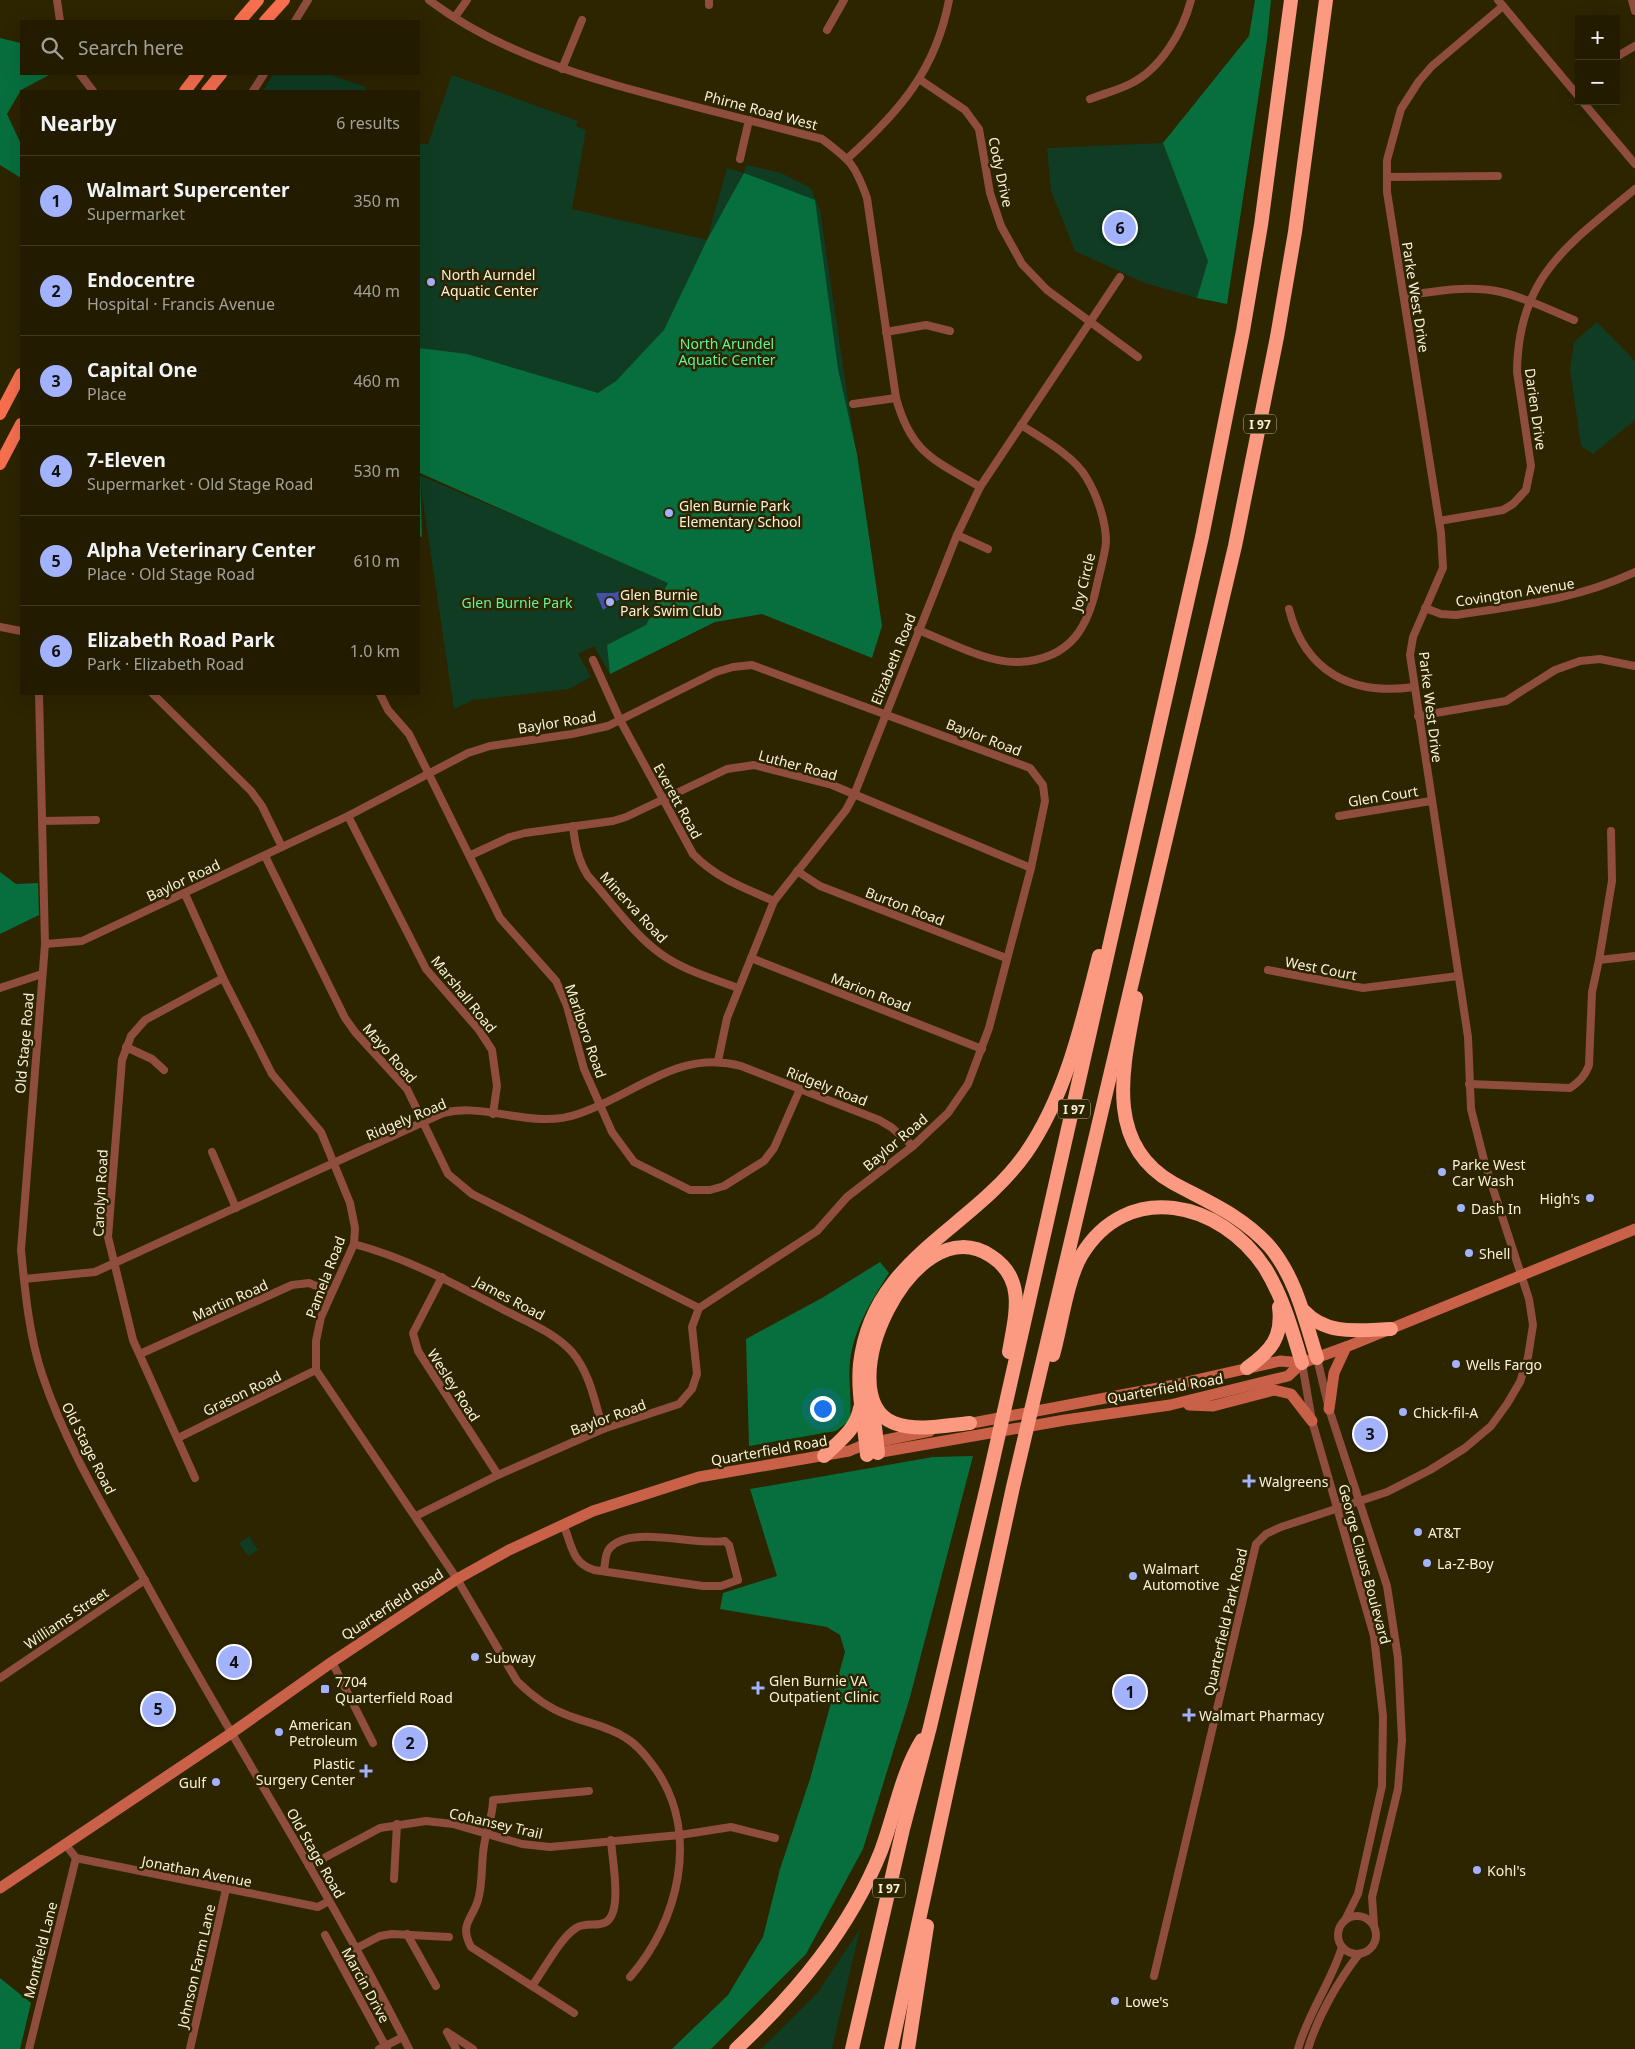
<!DOCTYPE html>
<html lang="en">
<head>
<meta charset="utf-8">
<style>
	:root { --surface:#221b00; --page:#2e280f; --text:#f1f3f6; --muted:#a2a199; --line:#3f3922; --accent:#a3b2fd }
	body { margin:0; font-family:"Noto Sans",sans-serif; background:var(--page); color:var(--text) }
	.controls { position:absolute; right:15px; top:15px; display:grid; overflow:hidden; border-radius:0px; box-shadow:0 5px 20px #0002 }
	.controls button { width:45px; height:45px; display:grid; place-items:center; padding:0; border:0; border-bottom:1px solid var(--line); background:var(--surface); color:var(--text); font:25px sans-serif }
	.you { position:absolute; left:822px; top:1408px; width:18px; height:18px; margin:-12px; border:4px solid #fff; border-radius:50%; background:#1a73e8; box-shadow:0 0 0 8px #1a73e833 }
	.badge { display:grid; place-items:center; width:32px; height:32px; border-radius:50%; background:var(--accent); color:#111; font-size:16px; font-weight:700 }
	.pin { position:absolute; translate:-50% -50%; border:2px solid #fff; box-shadow:0 1px 5px #0006 }
	.list { margin:0; padding:0; list-style:none }
	h2 { display:flex; justify-content:space-between; align-items:center; height:65px; margin:0; padding:0 20px; font-size:21px }
	h2 small { font-size:16px; font-weight:400; color:var(--muted) }
	.list li { display:grid; grid-template-columns:32px 1fr auto; gap:15px; align-items:center; box-sizing:border-box; height:90px; padding:0 20px; border-top:1px solid var(--line) }
	.list b { display:block; font-size:19px; white-space:nowrap }
	.list p { margin:0; font-size:16px; white-space:nowrap; color:var(--muted) }
	.list em { font-size:16px; font-style:normal; color:var(--muted) }
	.icon { flex:none; width:28px; height:28px; fill:none; stroke:currentColor; stroke-width:2; stroke-linecap:round; stroke-linejoin:round }
	.map { position:relative; flex:none; width:1635px; height:2049px; overflow:hidden }
	.search { position:absolute; background:var(--surface); box-shadow:0 5px 20px #0002; left:20px; top:20px; width:400px; height:55px; display:flex; align-items:center; gap:12px; box-sizing:border-box; padding:0 18px; border-radius:0px; color:var(--muted); font-size:19px }
	.panel { position:absolute; background:var(--surface); box-shadow:0 5px 20px #0002; left:20px; top:90px; width:400px; height:605px; border-radius:0px }
	.map>svg:first-child { display:block }
	.green { fill:#103c23 }
	.forest { fill:#076f3e }
	.water { fill:#454faa }
	.lines { fill:none; stroke-linecap:round; stroke-linejoin:round }
	.minor { stroke:#8e4d3d; stroke-width:8 }
	.secondary { stroke:#c96148; stroke-width:11 }
	.primary { stroke:#f76f4f; stroke-width:12 }
	.motorway { stroke:#fb9981; stroke-width:14 }
	.poi-dot { fill:#a3b2fd; stroke:#2d2400; stroke-width:2 }
	.labels { text-anchor:middle; dominant-baseline:central; stroke-width:5; stroke-linejoin:round; paint-order:stroke }
	.shield { fill:#2d2400; stroke:#bbb49a; stroke-width:1 }
	.shield-label { font-size:12px; font-weight:bold; fill:#f8f2dc }
	.street-label { font-size:14px; fill:#f8f2dc; stroke:#2d2400 }
	.poi-label { font-size:14px; fill:#f8f2dc; stroke:#2d2400; text-anchor:start }
	.park-label { font-size:14px; fill:#5ff39e; stroke:#2d2400 }
</style>
</head>
<body>
<div class="map">
<svg width="1635" height="2049" viewBox="0 0 1635 2049">
	<rect width="100%" height="100%" fill="#2d2400"/>
	<g class="green">
		<polygon points="273,74 328,74 366,87 365,91 263,91"/>
		<polygon points="452,75 578,121 576,126 586,130 572,209 707,240 727,168 744,173 747,165 781,173 811,188 820,210 867,528 419,352 419,144 428,144"/>
		<polygon points="1163,143 1209,261 1197,298 1145,283 1075,251 1051,191 1047,148"/>
		<polygon points="1597,322 1635,361 1635,420 1593,454 1581,446 1570,369 1574,342"/>
		<polygon points="419,475 594,549 762,614 715,622 610,674 594,646 578,654 591,677 569,689 473,700 454,709"/>
		<polygon points="249,1536 258,1550 248,1556 239,1543"/>
		<polygon points="860,1929 832,2049 761,2049 818,1992"/>
	</g>
	<g class="forest">
		<polygon points="1255,0 1271,0 1267,40 1227,304 1197,298 1208,261 1163,143 1249,36"/>
		<polygon points="0,38 21,43 21,74 51,74 21,90 7,114 21,144 21,178 0,165"/>
		<polygon points="744,173 815,200 838,369 857,454 882,626 872,658 762,614 715,622 610,674 607,645 646,625 668,583 420,473 422,537 419,536 419,348 467,354 598,393 616,381 664,330 707,240"/>
		<polygon points="0,872 16,884 38,883 39,915 0,934"/>
		<path d="M880 1262 889 1273C872 1300 854 1328 850 1361 848 1380 852 1400 850 1420L836 1431 749 1446 746 1339 822 1298Z"/>
		<polygon points="973,1456 910,1697 863,1849 806,1954 711,2049 672,2049 728,1995 763,1937 780,1869 810,1779 845,1652 840,1635 827,1627 720,1609 723,1593 777,1576 750,1489 933,1457"/>
		<polygon points="0,1978 31,2003 20,2049 0,2049"/>
	</g>
	<polygon class="water" points="625,589 627,598 618,600 603,610 596,593 614,593"/>
	<g class="lines">
		<g class="minor">
			<polyline points="57,0 60,21"/>
			<path d="M429 0C502 55 588 78 674 101 723 114 772 126 822 139 850 160 855 164 867 198L896 398C911 453 934 460 980 487"/>
			<polyline points="1498,0 1579,97"/>
			<polyline points="1632,0 1635,11"/>
			<polyline points="709,5 709,0"/>
			<polyline points="455,17 467,0"/>
			<polyline points="295,21 308,0"/>
			<polyline points="827,30 844,0"/>
			<polyline points="1616,57 1635,46"/>
			<polyline points="562,69 582,20"/>
			<polyline points="80,74 93,91"/>
			<polyline points="919,79 965,110 979,129 990,193 1001,226 1022,264 1047,290 1138,357"/>
			<polyline points="253,91 264,74"/>
			<path d="M1090 99C1103 94 1118 90 1130 84 1161 69 1183 31 1191 0"/>
			<polyline points="1582,101 1635,164"/>
			<path d="M848 158C899 112 936 70 949 0"/>
			<polyline points="740,159 749,120"/>
			<polyline points="1387,177 1498,176"/>
			<path d="M1404 296C1436 291 1468 285 1501 292 1526 298 1550 310 1574 320"/>
			<polyline points="886,332 926,325 950,331"/>
			<polyline points="853,404 896,398"/>
			<path d="M1439 521 1503 510 1513 504 1526 490 1531 466 1517 372C1518 276 1568 245 1635 189"/>
			<polyline points="957,535 988,549"/>
			<path d="M1425 608 1441 614 1456 615C1520 605 1575 600 1635 572"/>
			<path d="M1289 609C1305 672 1352 696 1414 687"/>
			<polyline points="0,627 21,631"/>
			<path d="M918 630C947 641 989 664 1019 662 1072 659 1089 626 1098 580 1101 568 1105 554 1106 542 1106 521 1097 495 1086 477 1074 456 1041 438 1021 425"/>
			<path d="M593 660 620 720 693 854C716 878 744 888 774 901"/>
			<path d="M39 694 45 944 21 1250C25 1291 29 1335 42 1374 68 1453 115 1525 155 1599 238 1750 332 1895 409 2049"/>
			<polyline points="153,694 251,791 262,806 282,847"/>
			<polyline points="380,694 388,710 409,734 500,918 556,981 567,1006 584,1069 612,1132 634,1162 690,1190 710,1190 724,1186 764,1161 774,1148 800,1089"/>
			<polyline points="1418,716 1506,701 1555,670 1580,661 1600,659 1635,666"/>
			<polyline points="348,816 426,969 479,1030 492,1050 497,1086 493,1114"/>
			<polyline points="1339,816 1431,801"/>
			<polyline points="43,821 96,820"/>
			<path d="M573 826C575 845 578 860 588 876 610 900 634 935 661 954 683 970 712 978 738 988"/>
			<polyline points="471,855 510,837 525,833 613,821 626,817 727,769 754,765 832,785 1031,868"/>
			<polyline points="265,856 345,1018 355,1032 407,1089 448,1174 472,1194 699,1308"/>
			<polyline points="797,871 820,886 1006,958"/>
			<path d="M185 894 223 978 272 1074 321 1132 350 1203 355 1228 354 1244 321 1317 316 1341V1370L457 1579 517 1681C531 1695 548 1708 567 1715 587 1723 608 1726 626 1738 639 1746 649 1760 657 1771 700 1835 678 1923 630 1977"/>
			<polyline points="45,944 82,941 348,816 468,753 490,746 572,734 608,726 716,672 733,667 752,665 1030,768 1043,785 1045,801 1031,868 989,1028 968,1084 948,1113 913,1146 847,1197 817,1231 699,1308 692,1327 697,1374 692,1389 679,1404 603,1429 498,1475 416,1516"/>
			<polyline points="751,958 982,1049"/>
			<polyline points="1599,960 1612,881 1611,831"/>
			<polyline points="1268,970 1363,988 1458,976"/>
			<polyline points="0,988 42,974"/>
			<polyline points="126,1047 152,1059 164,1070"/>
			<polyline points="718,1061 727,1018 774,901 846,810 854,795 957,535 980,487 1120,277"/>
			<path d="M1469 1084 1570 1088C1580 1081 1585 1076 1589 1065L1592 992 1599 960 1635 956"/>
			<polyline points="212,1152 236,1208"/>
			<path d="M354 1244C407 1258 455 1284 504 1310 527 1322 554 1332 572 1352 590 1373 595 1403 603 1429"/>
			<polyline points="442,1277 413,1333 418,1351 498,1475"/>
			<path d="M24 1279 95 1272 443 1113C487 1102 532 1130 578 1114 636 1095 676 1049 741 1066L879 1120 891 1127 913 1146"/>
			<polyline points="140,1354 292,1285 309,1283 331,1292"/>
			<polyline points="1317,1358 1329,1409 1387,1586 1398,1658 1402,1740 1398,1789 1372,1897 1374,1925"/>
			<polyline points="1302,1363 1312,1421 1374,1636 1383,1716 1382,1786 1358,1894 1345,1920"/>
			<polyline points="178,1438 316,1370"/>
			<polyline points="195,1478 133,1340 108,1237 122,1060 131,1036 145,1020 223,978"/>
			<path d="M563 1524C572 1544 571 1563 594 1570L703 1586H721L738 1580 729 1545 725 1541C695 1546 629 1524 609 1549 605 1554 605 1564 604 1571"/>
			<polyline points="332,1662 373,1743"/>
			<polyline points="0,1678 145,1580"/>
			<polyline points="65,1844 76,1858 318,1907 329,1901"/>
			<polyline points="309,1866 380,1828 426,1821 453,1824 522,1844 550,1847 680,1835 731,1827 775,1838"/>
			<polyline points="394,1879 397,1824"/>
			<circle cx="1357" cy="1935" r="19"/>
			<polyline points="407,1934 436,1986"/>
			<polyline points="325,1935 387,2049"/>
			<polyline points="355,1949 380,1936 392,1934 449,1937"/>
			<polyline points="1154,1976 1256,1544 1266,1534 1281,1527 1387,1492 1430,1470 1465,1448 1491,1426 1507,1404 1520,1382 1528,1357 1533,1325 1529,1299 1485,1164 1471,1109 1468,1037 1410,655 1413,637 1443,568 1441,533 1387,192 1387,160 1401,109 1419,81 1432,66 1503,6"/>
			<path d="M532 1986C544 1970 560 1938 576 1928 585 1922 598 1927 606 1922 623 1912 612 1859 611 1840"/>
			<path d="M574 2013 471 1947C459 1924 472 1920 478 1900 483 1884 481 1863 484 1846 486 1830 493 1817 493 1800L589 1791"/>
			<polyline points="447,2032 473,2049"/>
			<polyline points="448,2034 456,2049"/>
			<polyline points="29,2049 76,1858"/>
			<polyline points="190,2049 226,1889"/>
			<polyline points="379,2049 403,2037"/>
			<path d="M1298 2049C1308 2013 1331 1983 1342 1947"/>
			<path d="M1308 2049C1318 2016 1338 1981 1359 1954"/>
		</g>
		<g class="secondary">
			<polyline points="1189,1405 1213,1406 1274,1390 1291,1394 1312,1421"/>
			<polyline points="1329,1409 1334,1373 1346,1347"/>
			<polyline points="962,1425 1169,1386 1280,1361 1302,1363 1346,1347 1635,1229"/>
			<polyline points="870,1454 1065,1420 1170,1405 1288,1376 1302,1363"/>
			<polyline points="0,1888 230,1734 332,1662 457,1579 509,1550 593,1511 699,1477 849,1451 866,1444 930,1431"/>
		</g>
		<g class="primary">
			<polyline points="240,21 258,0"/>
			<polyline points="265,21 284,0"/>
			<polyline points="185,91 198,74"/>
			<polyline points="207,91 221,74"/>
			<polyline points="0,414 21,374"/>
			<polyline points="0,464 21,424"/>
		</g>
		<g class="motorway">
			<path d="M1136 998C1124 1063 1102 1143 1173 1183 1208 1202 1243 1216 1270 1247 1296 1278 1305 1320 1317 1358"/>
			<path d="M1304 1311C1327 1336 1359 1330 1391 1329"/>
			<path d="M1053 1355C1061 1327 1067 1280 1081 1256 1127 1179 1221 1201 1265 1268 1283 1297 1292 1330 1302 1363"/>
			<path d="M1247 1368C1271 1351 1283 1337 1279 1307"/>
			<polyline points="872,1401 878,1453"/>
			<path d="M970 1423C947 1425 917 1432 894 1423 826 1396 913 1204 991 1256 1027 1279 1015 1316 1009 1352"/>
			<path d="M867 1455C865 1425 857 1394 860 1364 872 1257 971 1231 1026 1153 1066 1095 1082 1023 1099 956"/>
			<path d="M824 1456C839 1441 856 1430 860 1408"/>
			<path d="M736 2049C796 1993 850 1929 881 1851 895 1814 901 1774 922 1740"/>
			<polyline points="852,2049 903,1829 930,1727 988,1482 1202,537 1243,331 1261,225 1291,0"/>
			<polyline points="891,2049 1013,1487 1235,546 1277,337 1295,232 1326,0"/>
			<polyline points="908,2049 927,1926"/>
		</g>
	</g>
	<g class="poi-dot">
		<circle cx="431" cy="282" r="5"/>
		<circle cx="669" cy="513" r="5"/>
		<circle cx="610" cy="602" r="5"/>
		<circle cx="1442" cy="1172" r="5"/>
		<circle cx="1590" cy="1198" r="5"/>
		<circle cx="1461" cy="1208" r="5"/>
		<circle cx="1469" cy="1253" r="5"/>
		<circle cx="1456" cy="1364" r="5"/>
		<circle cx="1403" cy="1412" r="5"/>
		<path d="M1246.5 1473.5h5v5h5v5h-5v5h-5v-5h-5v-5h5z"/>
		<circle cx="1418" cy="1532" r="5"/>
		<circle cx="1427" cy="1563" r="5"/>
		<circle cx="1133" cy="1576" r="5"/>
		<circle cx="475" cy="1657" r="5"/>
		<path d="M755.5 1680.5h5v5h5v5h-5v5h-5v-5h-5v-5h5z"/>
		<rect x="320" y="1684" width="10" height="10" rx="2.5"/>
		<path d="M1186.5 1707.5h5v5h5v5h-5v5h-5v-5h-5v-5h5z"/>
		<circle cx="279" cy="1732" r="5"/>
		<path d="M363.5 1763.5h5v5h5v5h-5v5h-5v-5h-5v-5h5z"/>
		<circle cx="216" cy="1782" r="5"/>
		<circle cx="1477" cy="1870" r="5"/>
		<circle cx="1115" cy="2001" r="5"/>
	</g>
	<g class="labels">
		<g class="shield">
			<rect x="1244" y="414.5" width="32" height="19" rx="4"/>
			<rect x="1058" y="1099.5" width="32" height="19" rx="4"/>
			<rect x="873" y="1878.5" width="32" height="19" rx="4"/>
		</g>
		<g class="shield-label">
			<text x="1260" y="424">I 97</text>
			<text x="1074" y="1109">I 97</text>
			<text x="889" y="1888">I 97</text>
		</g>
		<g class="street-label">
			<text transform="translate(761 110) rotate(15)">Phirne Road West</text>
			<text transform="translate(1001 172) rotate(78)">Cody Drive</text>
			<text transform="translate(1416 297) rotate(81)">Parke West Drive</text>
			<text transform="translate(1536 409) rotate(82)">Darien Drive</text>
			<text transform="translate(1083 582) rotate(-76)">Joy Circle</text>
			<text transform="translate(1515 592) rotate(-9)">Covington Avenue</text>
			<text transform="translate(893 659) rotate(-68)">Elizabeth Road</text>
			<text transform="translate(1431 707) rotate(83)">Parke West Drive</text>
			<text transform="translate(557 722) rotate(-9)">Baylor Road</text>
			<text transform="translate(984 737) rotate(21)">Baylor Road</text>
			<text transform="translate(798 765) rotate(15)">Luther Road</text>
			<text transform="translate(1383 796) rotate(-9)">Glen Court</text>
			<text transform="translate(678 801) rotate(61)">Everett Road</text>
			<text transform="translate(183 880) rotate(-25)">Baylor Road</text>
			<text transform="translate(905 906) rotate(21)">Burton Road</text>
			<text transform="translate(634 907) rotate(47)">Minerva Road</text>
			<text transform="translate(1321 968) rotate(11)">West Court</text>
			<text transform="translate(871 992) rotate(21)">Marion Road</text>
			<text transform="translate(464 994) rotate(51)">Marshall Road</text>
			<text transform="translate(586 1031) rotate(71)">Marlboro Road</text>
			<text transform="translate(24 1043) rotate(-85)">Old Stage Road</text>
			<text transform="translate(390 1053) rotate(49)">Mayo Road</text>
			<text transform="translate(827 1086) rotate(21)">Ridgely Road</text>
			<text transform="translate(406 1119) rotate(-23)">Ridgely Road</text>
			<text transform="translate(895 1142) rotate(-40)">Baylor Road</text>
			<text transform="translate(100 1193) rotate(-87)">Carolyn Road</text>
			<text transform="translate(325 1277) rotate(-69)">Pamela Road</text>
			<text transform="translate(510 1298) rotate(28)">James Road</text>
			<text transform="translate(230 1300) rotate(-24)">Martin Road</text>
			<text transform="translate(454 1385) rotate(57)">Wesley Road</text>
			<text transform="translate(1165 1388) rotate(-10)">Quarterfield Road</text>
			<text transform="translate(242 1393) rotate(-26)">Grason Road</text>
			<text transform="translate(608 1417) rotate(-20)">Baylor Road</text>
			<text transform="translate(89 1448) rotate(63)">Old Stage Road</text>
			<text transform="translate(769 1450) rotate(-10)">Quarterfield Road</text>
			<text transform="translate(1365 1564) rotate(75)">George Clauss Boulevard</text>
			<text transform="translate(392 1604) rotate(-33)">Quarterfield Road</text>
			<text transform="translate(66 1618) rotate(-34)">Williams Street</text>
			<text transform="translate(1225 1622) rotate(-77)">Quarterfield Park Road</text>
			<text transform="translate(496 1823) rotate(13)">Cohansey Trail</text>
			<text transform="translate(316 1853) rotate(60)">Old Stage Road</text>
			<text transform="translate(197 1871) rotate(11)">Jonathan Avenue</text>
			<text transform="translate(40 1950) rotate(-76)">Montfield Lane</text>
			<text transform="translate(196 1966) rotate(-77)">Johnson Farm Lane</text>
			<text transform="translate(366 1985) rotate(61)">Marcin Drive</text>
		</g>
		<g class="poi-label">
			<text x="441" y="274">North Aurndel<tspan x="441" dy="16">Aquatic Center</tspan></text>
			<text x="679" y="505">Glen Burnie Park<tspan x="679" dy="16">Elementary School</tspan></text>
			<text x="620" y="594">Glen Burnie<tspan x="620" dy="16">Park Swim Club</tspan></text>
			<text x="1452" y="1164">Parke West<tspan x="1452" dy="16">Car Wash</tspan></text>
			<text x="1580" y="1198" text-anchor="end">High's</text>
			<text x="1471" y="1208">Dash In</text>
			<text x="1479" y="1253">Shell</text>
			<text x="1466" y="1364">Wells Fargo</text>
			<text x="1413" y="1412">Chick-fil-A</text>
			<text x="1259" y="1481">Walgreens</text>
			<text x="1428" y="1532">AT&amp;T</text>
			<text x="1437" y="1563">La-Z-Boy</text>
			<text x="1143" y="1568">Walmart<tspan x="1143" dy="16">Automotive</tspan></text>
			<text x="485" y="1657">Subway</text>
			<text x="769" y="1680">Glen Burnie VA<tspan x="769" dy="16">Outpatient Clinic</tspan></text>
			<text x="335" y="1681">7704<tspan x="335" dy="16">Quarterfield Road</tspan></text>
			<text x="1199" y="1715">Walmart Pharmacy</text>
			<text x="289" y="1724">American<tspan x="289" dy="16">Petroleum</tspan></text>
			<text x="355" y="1763" text-anchor="end">Plastic<tspan x="355" dy="16">Surgery Center</tspan></text>
			<text x="206" y="1782" text-anchor="end">Gulf</text>
			<text x="1487" y="1870">Kohl's</text>
			<text x="1125" y="2001">Lowe's</text>
		</g>
		<g class="park-label">
			<text x="727" y="343">North Arundel<tspan x="727" dy="16">Aquatic Center</tspan></text>
			<text x="517" y="602">Glen Burnie Park</text>
		</g>
	</g>
</svg>
<div class="controls">
<button>+</button>
<button>−</button>
</div>
<div class="you"></div>
<div class="pin badge" style="left:1130px;top:1692px">1</div>
<div class="pin badge" style="left:410px;top:1743px">2</div>
<div class="pin badge" style="left:1370px;top:1434px">3</div>
<div class="pin badge" style="left:234px;top:1662px">4</div>
<div class="pin badge" style="left:158px;top:1709px">5</div>
<div class="pin badge" style="left:1120px;top:228px">6</div>
<div class="search"><svg class="icon" aria-label="search" viewBox="0 0 24 24"><circle cx="10" cy="10" r="6"/><path d="M15 15l6 6"/></svg>Search here</div>
<section class="panel">
<h2>Nearby<small>6 results</small></h2>
<ul class="list">
<li><span class="badge">1</span><div><b>Walmart Supercenter</b><p>Supermarket</p></div><em>350 m</em></li>
<li><span class="badge">2</span><div><b>Endocentre</b><p>Hospital · Francis Avenue</p></div><em>440 m</em></li>
<li><span class="badge">3</span><div><b>Capital One</b><p>Place</p></div><em>460 m</em></li>
<li><span class="badge">4</span><div><b>7-Eleven</b><p>Supermarket · Old Stage Road</p></div><em>530 m</em></li>
<li><span class="badge">5</span><div><b>Alpha Veterinary Center</b><p>Place · Old Stage Road</p></div><em>610 m</em></li>
<li><span class="badge">6</span><div><b>Elizabeth Road Park</b><p>Park · Elizabeth Road</p></div><em>1.0 km</em></li>
</ul>
</section>
</div>
</body>
</html>
